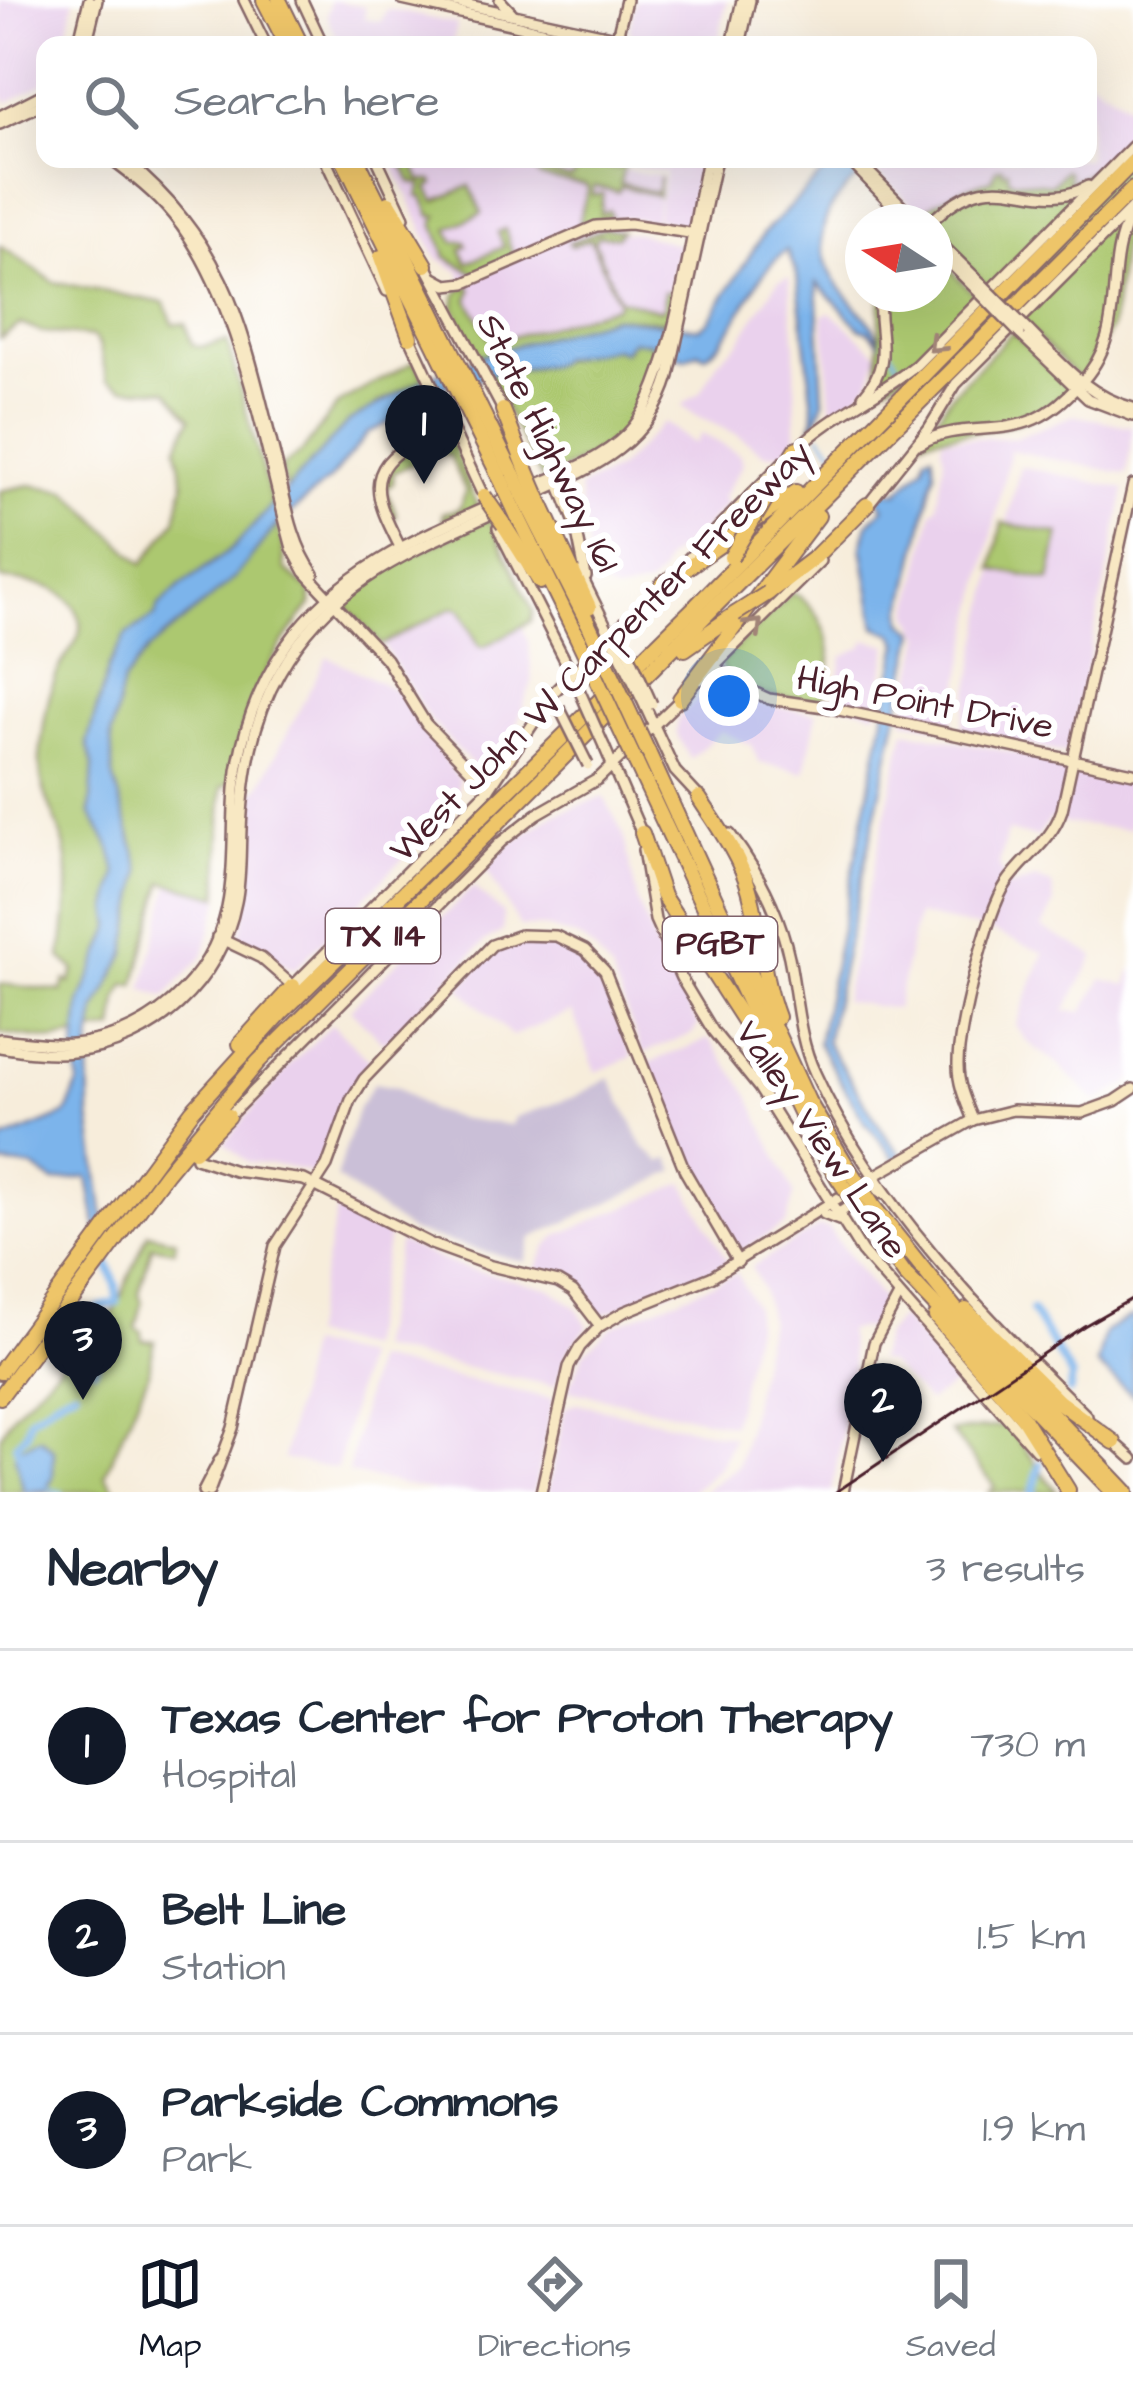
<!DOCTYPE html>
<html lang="en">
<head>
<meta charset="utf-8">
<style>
	:root { --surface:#fff; --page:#f2f2f3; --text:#1f2937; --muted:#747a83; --line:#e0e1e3; --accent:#111827 }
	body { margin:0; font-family:"Architects Daughter",sans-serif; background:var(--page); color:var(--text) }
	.compass { position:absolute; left:845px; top:204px; width:108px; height:108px; border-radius:50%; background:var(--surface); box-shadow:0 12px 48px #0002; rotate:282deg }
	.you { position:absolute; left:729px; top:696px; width:42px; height:42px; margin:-30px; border:9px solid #fff; border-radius:50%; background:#1a73e8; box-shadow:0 0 0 18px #1a73e833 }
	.badge { display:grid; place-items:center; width:78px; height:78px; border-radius:50%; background:var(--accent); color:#fff; font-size:39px; font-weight:700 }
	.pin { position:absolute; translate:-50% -99px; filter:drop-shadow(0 3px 6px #0008) }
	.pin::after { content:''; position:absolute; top:63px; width:42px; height:36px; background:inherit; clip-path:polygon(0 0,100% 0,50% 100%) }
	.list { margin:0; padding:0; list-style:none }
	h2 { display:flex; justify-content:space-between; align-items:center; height:156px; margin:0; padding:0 48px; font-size:51px }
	h2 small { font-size:39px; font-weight:400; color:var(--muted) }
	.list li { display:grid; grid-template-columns:78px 1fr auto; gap:36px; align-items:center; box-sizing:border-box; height:192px; padding:0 48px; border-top:3px solid var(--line) }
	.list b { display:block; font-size:45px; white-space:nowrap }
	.list p { margin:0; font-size:39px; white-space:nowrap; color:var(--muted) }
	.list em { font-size:39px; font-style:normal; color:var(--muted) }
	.icon { flex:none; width:66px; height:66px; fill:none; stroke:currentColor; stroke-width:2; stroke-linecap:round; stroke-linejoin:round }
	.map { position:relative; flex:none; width:1133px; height:1492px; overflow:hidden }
	.search { position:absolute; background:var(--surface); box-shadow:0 12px 48px #0002; left:36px; right:36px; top:36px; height:132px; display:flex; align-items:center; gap:30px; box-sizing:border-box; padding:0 42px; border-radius:24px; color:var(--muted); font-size:45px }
	.sheet { height:732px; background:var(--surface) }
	nav { display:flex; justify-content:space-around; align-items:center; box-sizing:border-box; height:168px; border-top:3px solid var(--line); background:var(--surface); font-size:33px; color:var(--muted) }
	nav a { display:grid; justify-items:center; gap:6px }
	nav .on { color:var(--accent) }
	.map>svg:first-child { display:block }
	.built { fill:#ead1ed }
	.industrial { fill:#cabfd7 }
	.green { fill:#acc86f; stroke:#7b744d; stroke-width:3 }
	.water { fill:#7bb4eb; stroke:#626a8b; stroke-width:3 }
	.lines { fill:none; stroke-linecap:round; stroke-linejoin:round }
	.stream { stroke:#7bb4eb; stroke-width:3 }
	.river { stroke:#7bb4eb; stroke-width:8 }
	.secondary-casing { stroke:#876769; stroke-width:14 }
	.highway-casing { stroke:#876769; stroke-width:18 }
	.secondary { stroke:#f8e8c3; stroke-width:9 }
	.highway { stroke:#eec569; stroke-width:14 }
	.tram { stroke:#4a1f2b; stroke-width:3 }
	.secondary-bridge-casing { stroke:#876769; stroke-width:14; stroke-linecap:butt }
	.highway-bridge-casing { stroke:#876769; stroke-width:18; stroke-linecap:butt }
	.secondary-bridge { stroke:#f8e8c3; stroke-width:9 }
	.highway-bridge { stroke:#eec569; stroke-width:14 }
	.oneway { stroke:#a18477 }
	.labels { text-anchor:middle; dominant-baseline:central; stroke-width:12; stroke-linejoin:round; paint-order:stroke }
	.shield { fill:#fff; stroke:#80626b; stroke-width:3 }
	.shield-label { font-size:33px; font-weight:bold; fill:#4a1f2b }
	.street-label { font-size:36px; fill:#4a1f2b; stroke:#fff }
</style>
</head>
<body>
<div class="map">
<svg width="1133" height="1492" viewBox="0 0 1133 1492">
	<rect width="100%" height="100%" fill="#fff"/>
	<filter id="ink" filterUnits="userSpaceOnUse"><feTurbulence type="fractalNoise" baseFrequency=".00833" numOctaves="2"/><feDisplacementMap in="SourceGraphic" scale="24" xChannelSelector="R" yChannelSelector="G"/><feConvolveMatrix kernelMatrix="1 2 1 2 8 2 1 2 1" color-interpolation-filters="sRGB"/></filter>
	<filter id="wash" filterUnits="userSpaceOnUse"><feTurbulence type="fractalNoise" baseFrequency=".004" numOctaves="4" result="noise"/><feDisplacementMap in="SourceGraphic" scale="48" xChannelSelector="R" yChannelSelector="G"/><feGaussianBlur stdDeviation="2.7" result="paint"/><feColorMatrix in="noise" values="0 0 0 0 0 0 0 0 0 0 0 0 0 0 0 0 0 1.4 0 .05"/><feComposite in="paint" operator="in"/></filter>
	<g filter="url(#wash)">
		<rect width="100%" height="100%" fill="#f7eddb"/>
		<g class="built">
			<polygon points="0,0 74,0 65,43 45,45 45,82 7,103 6,97 0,98"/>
			<polygon points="330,0 365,6 365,19 381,22 387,9 457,24 452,45 341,45 327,16"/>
			<polygon points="636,0 727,0 717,45 681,45 635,35 629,30"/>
			<polygon points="1088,78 1133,108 1133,132 1099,166 1078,179 1043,186 979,182 920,212 878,172 890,159 1088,159"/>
			<polygon points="391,159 623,159 621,170 663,176 654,220 615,217 620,232 638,233 679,245 665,310 622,304 486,349 465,293 461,273 436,257"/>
			<polygon points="627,159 701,159 686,226 656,218 666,172 625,165"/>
			<polygon points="789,277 795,347 796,443 781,453 765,454 736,434 698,417 681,405 701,392 718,361 739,342 778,281"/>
			<polygon points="831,312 878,354 870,380 860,393 832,413 823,315"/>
			<polygon points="1075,415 1133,427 1127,474 1010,450 951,729 904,721 922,636 910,613 933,510 937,507 944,459 941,442 944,438 1014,438"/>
			<polygon points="664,422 694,444 701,434 712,439 741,455 743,464 722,498 727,503 699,534 666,559 661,573 648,586 615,593 597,583 592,574 579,488 618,469"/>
			<polygon points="1020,466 1125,489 1068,754 961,730 995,567 1058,535 1007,523"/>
			<polygon points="454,604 521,622 529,645 532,682 516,726 481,774 430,720 381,641"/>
			<polygon points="867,640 889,645 876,713 833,702 843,656 862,647"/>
			<polygon points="327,656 397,691 459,780 455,805 294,970 240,938 247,903 254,791 259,788"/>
			<polygon points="716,681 757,704 817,713 805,772 759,763 751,745 721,731 690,759 676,733 678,718"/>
			<polygon points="905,730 1133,778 1130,829 1068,824 1050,819 1038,837 1007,832 999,865 1009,888 1035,879 1052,885 1054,904 1042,928 1095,956 1065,1011 1083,1012 1102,979 1127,985 1133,966 1133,1077 1127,1085 1095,1101 1060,1066 1026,1041 1016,1025 1044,953 991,931 917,915 896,1009 843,1001"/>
			<polygon points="604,797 623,833 638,903 661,959 698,1025 692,1034 643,1053 611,972 593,949 579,938 543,927 520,927 486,868 506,847 553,815"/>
			<polygon points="170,884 221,898 203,956 165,997 143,989"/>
			<polygon points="473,887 503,913 503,931 484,942 391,1040 382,1042 350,1009"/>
			<polygon points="520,943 544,943 569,951 588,965 608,998 632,1057 596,1072 572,1012 512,1036 460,988 492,952"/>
			<polygon points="332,1024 371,1062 340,1109 314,1174 285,1166 247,1162 224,1143 291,1064"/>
			<polygon points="709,1039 746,1089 794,1194 786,1224 738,1253 683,1149 648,1063"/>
			<polygon points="684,1183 728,1263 670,1291 600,1315 571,1284 536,1269 545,1249 558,1235"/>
			<polygon points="338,1203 389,1235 365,1348 309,1336"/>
			<polygon points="819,1227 828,1228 885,1304 869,1328 847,1330 853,1367 832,1492 702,1492 738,1466 748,1424 769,1320 762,1288 751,1267"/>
			<polygon points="399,1242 459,1267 549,1288 576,1307 588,1326 568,1351 555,1386 376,1349"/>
			<polygon points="737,1273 755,1307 755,1326 732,1425 568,1390 584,1353 611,1327"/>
			<polygon points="901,1317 958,1382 928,1402 888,1363 877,1360 886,1332"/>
			<polygon points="307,1345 363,1357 337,1469 283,1459"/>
			<polygon points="373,1360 553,1399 534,1492 437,1492 348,1473"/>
			<polygon points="577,1403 733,1437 719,1468 690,1492 548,1492 565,1408"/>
		</g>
		<polygon class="industrial" points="610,1078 644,1147 661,1162 670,1158 676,1171 532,1238 525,1262 411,1232 336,1178 358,1108 374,1083 397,1087 430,1110 457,1118 511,1125 515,1117 574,1097"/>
		<g class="green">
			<path d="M1133 132V211L1125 223 1111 328 1081 381 935 234V222H923L917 216C935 201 966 185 992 180L996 169 1002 167 1003 172 1008 170 1009 180 1052 184 1065 170 1069 173 1067 182C1095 175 1113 152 1133 132Z"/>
			<polygon points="421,159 432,159 415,167 421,181 433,181 434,184 428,188 435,201 470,186 482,213 448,229 454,242 466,242 467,246 461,249 467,263 504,247 498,232 505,229 513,256 476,274 446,257 434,222 438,216 431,216 423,197 418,196 422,185 411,182 403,165"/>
			<polygon points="540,159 547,159 547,172 570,178 574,175 576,159 617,169 626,159 620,183 657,193 660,177 658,196 621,186 618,192 594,186 592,195 603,194 600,214 609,210 611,216 584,226 579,220 588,189 586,185 540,177 535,170"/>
			<polygon points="604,228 621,230 617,236 597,236 594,242 619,299 660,310 664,307 664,292 673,291 676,295 671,316 662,321 611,317 581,329 478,356 454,307 456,294 469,285 472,290 468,299 492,343 616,306 618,301 590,239 572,246 569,243"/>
			<path d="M0 246 54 282 165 303 173 324H185L192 344 201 347 227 341 283 545 285 569 311 592V605C266 659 242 713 230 783L222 787 219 896 163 882 135 985 126 984 118 999 114 1029 54 1040 0 1033V984L62 991 65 980 70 983 75 970 61 958C66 920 74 874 62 837 53 810 38 788 40 757 43 729 47 692 60 667 69 650 85 637 79 617 68 583 29 583 0 579V491L30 485 67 491 143 564 176 520 184 483 177 448 191 418 167 390 124 388 107 380 99 345 93 337 41 332 21 324 0 338Z"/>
			<path d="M935 254 979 299C954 323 904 385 871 390L878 379 881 294H935Z"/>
			<path d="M1012 332 1070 388C1034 430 973 430 922 439L952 394Z"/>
			<path d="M632 341 649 342 661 357C641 434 610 448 542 479L487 375C506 369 528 371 547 365 571 358 600 345 626 350Z"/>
			<polygon points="415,361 424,379 379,403 286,490 281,467 303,451 338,404"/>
			<path d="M442 434 449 437 478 507 443 520V513L459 509 466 492 450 456 438 451 393 473V483L385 489 397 516 389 517C365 466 403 452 442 434Z"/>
			<polygon points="489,518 533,611 531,621 484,647 479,646 461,610 454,607 381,645 345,604 344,598 378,572"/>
			<polygon points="1002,523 1059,534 1050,581 993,569"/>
			<path d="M793 592C833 618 838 661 821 703L764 695 724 674 720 663Z"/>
			<polygon points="148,1233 176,1240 174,1250 152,1246 139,1293 142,1303 136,1328 142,1332 142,1340 155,1341 147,1377 105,1475 117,1492 0,1492 0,1436 15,1412 58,1367 71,1337 90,1315 114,1313"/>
			<polygon points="1008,1425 1057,1492 989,1492 995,1486 951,1432"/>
		</g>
		<g class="water">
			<path d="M837 159H873C862 174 846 187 835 202 809 238 826 275 853 303 864 315 876 326 879 342L869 331 861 329 817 283 823 402 816 424 812 427 814 413 797 275 787 250C749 276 742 331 705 356L698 352 686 358 658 351 649 342 632 341 622 352 615 348 563 358 550 365 495 372 476 380 460 378 428 397 420 408 368 433 331 478 276 526 235 578 148 650 123 682 111 736 113 776 141 871 126 954 96 1010 89 1057 90 1117 105 1226 98 1236 88 1177 54 1182 31 1167 0 1164V1141L65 1115C73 1106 71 1094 79 1084L75 1057 80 1003 112 926 109 908 117 874 111 849 90 813 93 766 87 743 109 666 126 635 155 616 159 606 180 586 233 548 348 422 424 379 480 356 614 317 699 328 708 322 764 233Z"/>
			<polygon points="932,453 935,471 903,612 904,622 916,631 826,1041 886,1136 903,1156 896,1160 864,1121 818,1043 899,643 894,634 876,627 862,546 868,524 884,507 878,498 884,491 898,492 924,466 926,455"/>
			<polygon points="1130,1317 1133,1317 1133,1396 1097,1365 1105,1332"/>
			<polygon points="40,1438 54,1450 53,1478 46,1490 24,1492 15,1458 17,1449"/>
		</g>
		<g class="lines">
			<g class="stream">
				<polyline points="887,344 901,370"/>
				<polyline points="820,435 835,451"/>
				<polyline points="47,1488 63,1492"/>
			</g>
			<g class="river">
				<polyline points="1032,1311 1072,1377 1070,1391"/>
				<polyline points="94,1368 99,1357 86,1320 100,1307 117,1303 116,1285 105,1256"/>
				<path d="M20 1455 16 1444 26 1434 30 1418C47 1409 56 1396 75 1390"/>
				<polyline points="1033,1492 1040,1464"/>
			</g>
		</g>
	</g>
	<g filter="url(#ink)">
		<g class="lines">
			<g class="secondary-casing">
				<g id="secondary">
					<polyline points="244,0 266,45"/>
					<polyline points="302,0 323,45"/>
					<polyline points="402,0 604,45"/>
					<polyline points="445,0 652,45"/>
					<polyline points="500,0 512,13"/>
					<polyline points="78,45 89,0"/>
					<polyline points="86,45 97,0"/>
					<polyline points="615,45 626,0"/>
					<polyline points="732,45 742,0"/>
					<polyline points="740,45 750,0"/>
					<polyline points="0,116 45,93"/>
					<polyline points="0,124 45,103"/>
					<path d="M110 159C133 176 155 193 173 215 241 298 263 445 292 548L305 572 386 659 426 724 489 789"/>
					<path d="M124 159C231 248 243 331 276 460 285 497 291 543 314 574"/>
					<polyline points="325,159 387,291"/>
					<polyline points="377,159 404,217"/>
					<polyline points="848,159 909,222"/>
					<polyline points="856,159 918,222"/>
					<path d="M931 222C998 154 1031 218 1088 186"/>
					<polyline points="935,238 982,284"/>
					<polyline points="935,248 977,290"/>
					<polyline points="426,265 505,414"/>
					<polyline points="434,278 447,285 465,283 596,226 630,224 696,234"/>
					<path d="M1029 331C1061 363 1087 396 1133 408"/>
					<polyline points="408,333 481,491"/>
					<polyline points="1020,334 1088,399 1133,416"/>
					<path d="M863 396C896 359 876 336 880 294"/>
					<path d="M920 444C954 422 998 436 1035 419 1053 411 1066 398 1079 385 1131 331 1100 273 1131 213"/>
					<path d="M795 450C832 415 876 397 916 365L1133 146"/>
					<polyline points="557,478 575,523 586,577"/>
					<path d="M529 488C562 474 601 460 627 434 673 389 692 227 707 159"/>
					<path d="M533 495C593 468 649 445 669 376L716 159"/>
					<polyline points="866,507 929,428 956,384 1133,207"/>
					<polyline points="498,528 572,674"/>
					<path d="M401 549C379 505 358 470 415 442 427 436 439 431 452 433"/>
					<polyline points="681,566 783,462"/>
					<polyline points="580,573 617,648"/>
					<polyline points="715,666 734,683 769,699 825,707 1133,773"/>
					<polyline points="700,680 820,561"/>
					<polyline points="645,706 675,771 700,798"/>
					<polyline points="604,746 642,834"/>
					<path d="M730 834C758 871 779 911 789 957 797 996 798 1037 815 1073 874 1204 986 1317 1087 1416"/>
					<polyline points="643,850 655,920 681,978 713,1031 759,1088 862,1252 1036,1450"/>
					<polyline points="217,937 261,958 293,986 489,789 555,691 665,582"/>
					<path d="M0 1039C24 1041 48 1046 73 1044 148 1037 211 981 227 908 235 869 232 828 235 789 239 738 258 685 287 644 343 565 429 533 514 495"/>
					<path d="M0 1047C24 1051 48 1055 73 1052 153 1045 221 981 236 902 241 879 240 853 241 829 244 773 252 721 280 672 331 582 407 553 496 512"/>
					<polyline points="227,1118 501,842 537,814 598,779 684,696"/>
					<path d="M973 1120C966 1102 958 1085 958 1066 957 1032 987 912 1006 884 1024 857 1051 843 1062 810L1133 485"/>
					<polyline points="196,1158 235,1171 304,1180 431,1244 491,1266 558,1282 573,1291 600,1326"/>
					<polyline points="824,1214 839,1220 842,1211 873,1191 884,1194"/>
					<polyline points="1112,1440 1133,1459"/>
					<polyline points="203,1492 219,1461"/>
					<polyline points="209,1492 233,1428 275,1246 327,1166 351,1100 364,1079 492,945 520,935 556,936 585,950 605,971 685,1171 738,1262"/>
					<polyline points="541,1492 569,1367 580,1347 600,1326 624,1312 711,1277 869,1179 973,1120 1013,1110 1082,1113 1115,1101 1133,1089"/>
					<polyline points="843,1492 874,1343 898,1298"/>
				</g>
			</g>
			<g class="highway-casing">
				<g id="highway">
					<polyline points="264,0 287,45"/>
					<polyline points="279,0 301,45"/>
					<polyline points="343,159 500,478"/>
					<polyline points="357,159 514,476"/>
					<polyline points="389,203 426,265"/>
					<polyline points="381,257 410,337"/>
					<polyline points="503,410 527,471"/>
					<polyline points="774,485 797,448"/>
					<polyline points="543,508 589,607"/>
					<polyline points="531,511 588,623"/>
					<polyline points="518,517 576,635"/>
					<polyline points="504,525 540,582"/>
					<polyline points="662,585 796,492"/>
					<polyline points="768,593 815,557 867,505"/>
					<polyline points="685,649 735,614"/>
					<polyline points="680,699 818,516"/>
					<polyline points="648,752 808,1101 847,1166"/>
					<polyline points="636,763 805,1123 838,1178"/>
					<path d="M699 798C718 827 739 855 749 889 761 931 761 975 777 1017"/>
					<polyline points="642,833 663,896 758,1043"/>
					<polyline points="240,1044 293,986"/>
					<polyline points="194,1151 228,1116"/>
					<polyline points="873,1206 969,1326 1126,1492"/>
					<polyline points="861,1213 905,1274 1113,1492"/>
					<polyline points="966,1310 1059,1402 1114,1442"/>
					<polyline points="936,1317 1023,1418 1068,1490"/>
					<polyline points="0,1372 192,1111 281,1013 693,609 1133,162"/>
					<polyline points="0,1397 166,1173 258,1062 1133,189"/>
				</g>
			</g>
			<use href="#secondary" class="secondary"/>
			<use href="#highway" class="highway"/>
			<polyline class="tram" points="836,1492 1084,1326 1133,1298"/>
			<g class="secondary-bridge-casing">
				<g id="secondary-bridge">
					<polyline points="982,284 1029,331"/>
					<polyline points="977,290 1020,334"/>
					<polyline points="625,644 652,704"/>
					<polyline points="617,648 645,706"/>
					<polyline points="577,685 604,746"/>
					<polyline points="559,707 588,765"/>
				</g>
			</g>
			<g class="highway-bridge-casing">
				<g id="highway-bridge">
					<polyline points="527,471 543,508"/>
					<polyline points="514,476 531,511"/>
					<polyline points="500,478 518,517"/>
					<polyline points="484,496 504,525"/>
					<polyline points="731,557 774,485"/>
					<polyline points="735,614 768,593"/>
					<polyline points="588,623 648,752"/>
					<polyline points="576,635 636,763"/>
					<polyline points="847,1166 873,1206"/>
					<polyline points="838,1178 861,1213"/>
				</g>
			</g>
			<use href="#secondary-bridge" class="secondary-bridge"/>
			<use href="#highway-bridge" class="highway-bridge"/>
		</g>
		<defs><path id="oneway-chevron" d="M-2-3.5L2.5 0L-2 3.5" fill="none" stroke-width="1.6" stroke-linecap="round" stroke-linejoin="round" transform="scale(3)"/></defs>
		<g class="oneway">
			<use href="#oneway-chevron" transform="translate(936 345) rotate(136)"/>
			<use href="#oneway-chevron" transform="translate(755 626) rotate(-45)"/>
		</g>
	</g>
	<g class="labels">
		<g class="shield">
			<rect x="326" y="909" width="114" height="54" rx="9"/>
			<rect x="663" y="917" width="114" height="54" rx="9"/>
		</g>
		<g class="shield-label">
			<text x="383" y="936">TX 114</text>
			<text x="720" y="944">PGBT</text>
		</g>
		<g class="street-label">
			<text transform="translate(548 443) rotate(64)">State Highway 161</text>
			<text transform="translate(601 652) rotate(-45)">West John W Carpenter Freeway</text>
			<text transform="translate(925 703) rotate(11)">High Point Drive</text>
			<text transform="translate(821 1140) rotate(56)">Valley View Lane</text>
		</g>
	</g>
</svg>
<svg class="compass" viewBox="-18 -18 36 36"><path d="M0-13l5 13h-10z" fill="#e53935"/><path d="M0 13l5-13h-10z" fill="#747a83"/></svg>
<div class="you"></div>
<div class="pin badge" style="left:424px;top:484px">1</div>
<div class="pin badge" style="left:883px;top:1462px">2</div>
<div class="pin badge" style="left:83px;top:1400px">3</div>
<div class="search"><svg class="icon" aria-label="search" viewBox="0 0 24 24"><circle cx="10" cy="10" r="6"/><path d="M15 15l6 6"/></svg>Search here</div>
</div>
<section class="sheet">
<h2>Nearby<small>3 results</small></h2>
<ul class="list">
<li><span class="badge">1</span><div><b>Texas Center for Proton Therapy</b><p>Hospital</p></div><em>730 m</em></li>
<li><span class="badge">2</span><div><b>Belt Line</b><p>Station</p></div><em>1.5 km</em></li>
<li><span class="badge">3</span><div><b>Parkside Commons</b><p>Park</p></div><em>1.9 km</em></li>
</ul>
</section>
<nav>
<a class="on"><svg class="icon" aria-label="map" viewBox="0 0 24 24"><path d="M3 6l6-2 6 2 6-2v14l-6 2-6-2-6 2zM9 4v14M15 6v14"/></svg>Map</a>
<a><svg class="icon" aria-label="directions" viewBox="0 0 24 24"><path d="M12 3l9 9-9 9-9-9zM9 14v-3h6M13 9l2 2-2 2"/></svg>Directions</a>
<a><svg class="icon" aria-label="saved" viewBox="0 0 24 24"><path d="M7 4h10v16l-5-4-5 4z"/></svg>Saved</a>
</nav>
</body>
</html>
